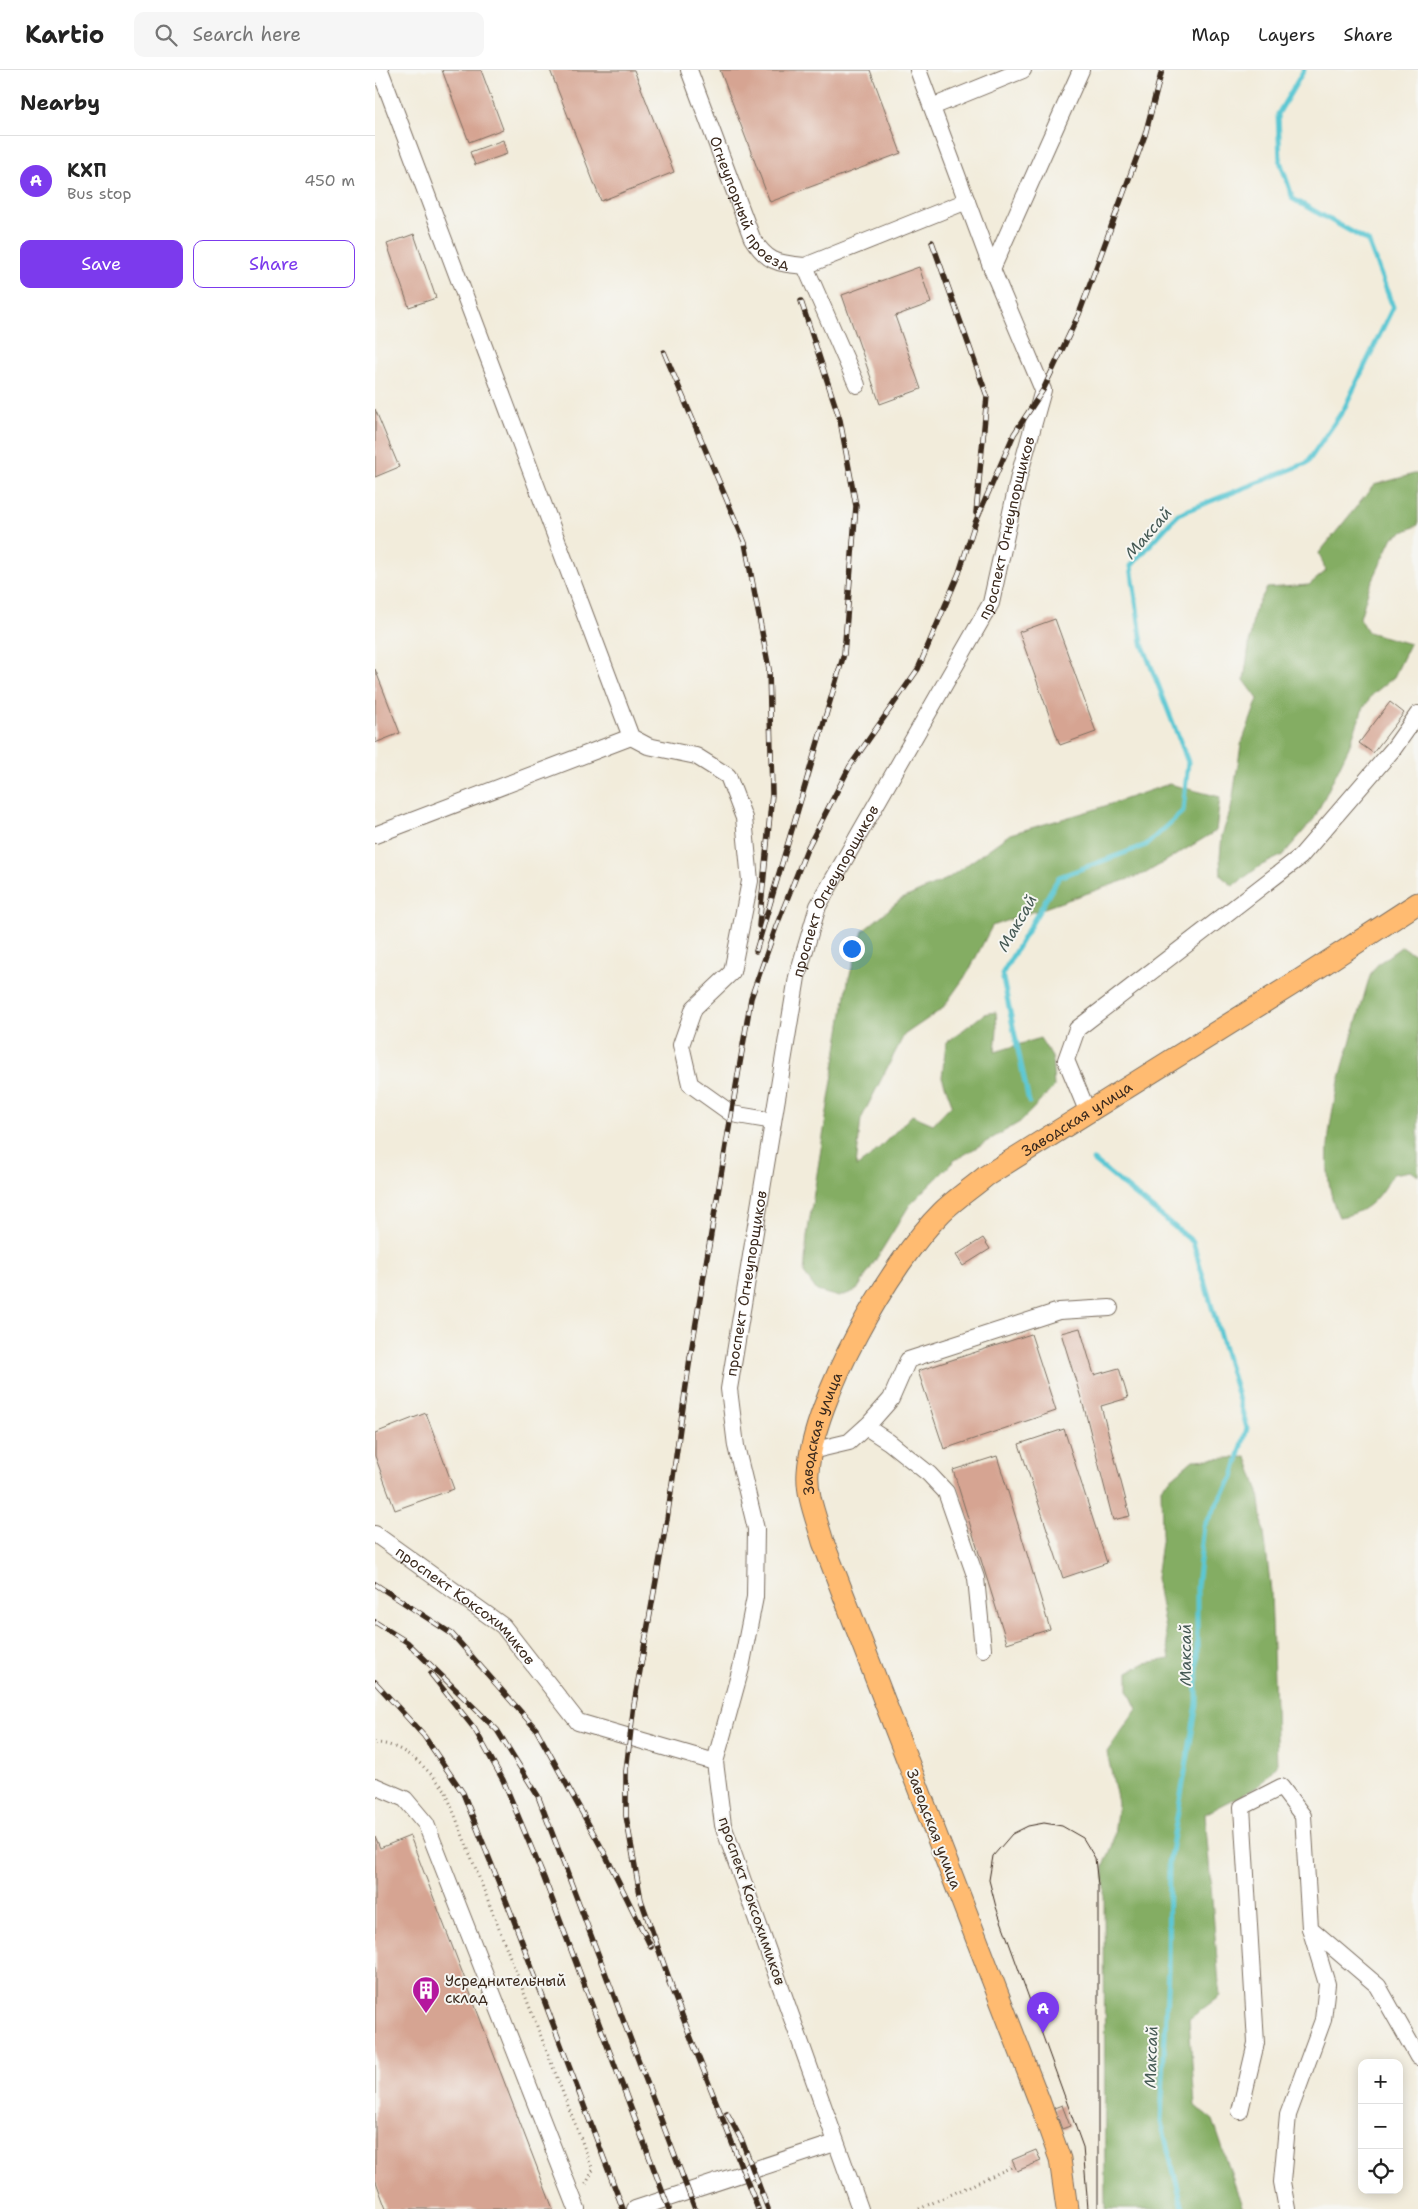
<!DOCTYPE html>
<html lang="en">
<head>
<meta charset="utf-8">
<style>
	:root { --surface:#fff; --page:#f6f6f6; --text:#222; --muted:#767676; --line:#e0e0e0; --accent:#7c3aed }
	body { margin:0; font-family:"Shantell Sans",sans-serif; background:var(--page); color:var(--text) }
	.controls { position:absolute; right:15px; bottom:15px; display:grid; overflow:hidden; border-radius:10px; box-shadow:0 2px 12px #0003 }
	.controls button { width:45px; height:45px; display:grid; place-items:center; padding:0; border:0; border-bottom:1px solid var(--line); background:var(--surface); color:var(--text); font:25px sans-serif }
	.you { position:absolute; left:476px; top:878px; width:18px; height:18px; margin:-12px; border:4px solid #fff; border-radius:50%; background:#1a73e8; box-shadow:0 0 0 8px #1a73e833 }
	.badge { display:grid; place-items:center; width:32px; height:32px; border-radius:50%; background:var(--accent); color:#fff; font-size:16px; font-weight:700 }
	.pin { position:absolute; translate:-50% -41px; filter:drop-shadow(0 1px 2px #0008) }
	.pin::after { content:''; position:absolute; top:26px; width:18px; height:15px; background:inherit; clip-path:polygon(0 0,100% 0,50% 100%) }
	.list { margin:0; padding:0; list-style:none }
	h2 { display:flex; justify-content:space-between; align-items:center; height:65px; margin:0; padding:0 20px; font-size:21px }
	h2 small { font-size:16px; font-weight:400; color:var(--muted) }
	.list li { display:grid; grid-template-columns:32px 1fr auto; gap:15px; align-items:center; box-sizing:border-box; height:90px; padding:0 20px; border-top:1px solid var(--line) }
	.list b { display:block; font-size:19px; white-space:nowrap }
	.list p { margin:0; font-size:16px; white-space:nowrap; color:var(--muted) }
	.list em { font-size:16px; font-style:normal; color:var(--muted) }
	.actions { display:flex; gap:10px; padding:15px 20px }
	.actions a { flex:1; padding:11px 0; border:1px solid var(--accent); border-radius:10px; text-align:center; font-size:18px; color:var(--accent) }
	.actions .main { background:var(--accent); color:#fff }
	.icon { flex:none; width:28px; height:28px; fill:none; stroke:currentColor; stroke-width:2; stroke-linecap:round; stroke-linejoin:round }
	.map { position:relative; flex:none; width:1043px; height:2139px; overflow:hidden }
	header { display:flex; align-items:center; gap:30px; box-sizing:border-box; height:70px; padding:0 25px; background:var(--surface); border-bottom:1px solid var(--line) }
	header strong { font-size:24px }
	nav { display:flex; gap:28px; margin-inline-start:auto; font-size:18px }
	.search { width:350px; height:45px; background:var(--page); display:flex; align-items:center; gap:12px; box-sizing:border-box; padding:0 18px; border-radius:10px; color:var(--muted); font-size:19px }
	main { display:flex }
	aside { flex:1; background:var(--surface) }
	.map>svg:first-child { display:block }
	.forest { fill:#84ad64; stroke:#606c41 }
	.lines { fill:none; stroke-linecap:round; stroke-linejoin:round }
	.stream { stroke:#5bc7d3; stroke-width:5 }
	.building { fill:#d6a492 }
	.minor-casing { stroke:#7b6e60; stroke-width:18 }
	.major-casing { stroke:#7b6e60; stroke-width:23 }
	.path { stroke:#7b6e60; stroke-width:3; stroke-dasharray:1 4; stroke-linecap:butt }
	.minor { stroke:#fff; stroke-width:16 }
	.major { stroke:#ffbb71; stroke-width:21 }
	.tram { stroke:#3b2a1e; stroke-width:1 }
	.rail-casing { stroke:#3b2a1e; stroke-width:5.5 }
	.rail { stroke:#f6f6f2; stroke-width:4; stroke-dasharray:11; stroke-linecap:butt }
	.labels { text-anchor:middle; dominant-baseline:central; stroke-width:4; stroke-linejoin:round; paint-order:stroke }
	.street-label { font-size:15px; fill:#3b2a1e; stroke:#f6f6f2 }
	.poi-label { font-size:15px; fill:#3b2a1e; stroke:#f6f6f2; text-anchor:start }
	.water-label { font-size:16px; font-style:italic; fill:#455954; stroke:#f6f6f2 }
</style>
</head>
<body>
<header>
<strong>Kartio</strong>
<div class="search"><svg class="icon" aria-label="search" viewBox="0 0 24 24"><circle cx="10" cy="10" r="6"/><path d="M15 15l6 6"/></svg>Search here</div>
<nav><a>Map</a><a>Layers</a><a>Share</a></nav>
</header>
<main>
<aside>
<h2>Nearby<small></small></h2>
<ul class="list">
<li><span class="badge">A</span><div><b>КХП</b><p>Bus stop</p></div><em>450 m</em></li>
</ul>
<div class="actions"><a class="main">Save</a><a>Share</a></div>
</aside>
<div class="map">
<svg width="1043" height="2139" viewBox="0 0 1043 2139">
	<rect width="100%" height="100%" fill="#f6f6f2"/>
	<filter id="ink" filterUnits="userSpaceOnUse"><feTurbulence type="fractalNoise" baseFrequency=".02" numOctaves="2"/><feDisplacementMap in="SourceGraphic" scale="10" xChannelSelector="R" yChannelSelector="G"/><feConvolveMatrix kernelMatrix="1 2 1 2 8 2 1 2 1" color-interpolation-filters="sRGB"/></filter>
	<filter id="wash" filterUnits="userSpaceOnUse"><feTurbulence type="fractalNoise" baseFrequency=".0096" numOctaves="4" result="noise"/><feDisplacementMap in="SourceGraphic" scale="20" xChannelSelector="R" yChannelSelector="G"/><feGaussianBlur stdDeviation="1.12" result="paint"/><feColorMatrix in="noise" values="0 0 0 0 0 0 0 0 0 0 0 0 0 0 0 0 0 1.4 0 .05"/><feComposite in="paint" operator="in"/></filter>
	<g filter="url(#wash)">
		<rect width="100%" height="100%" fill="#f2ecdb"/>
		<g class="forest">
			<polygon points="1039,404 1043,404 1043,455 1018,467 994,518 985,548 993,562 1035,574 1019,607 997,625 987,641 974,677 939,749 908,785 885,796 858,816 846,806 845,787 847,765 856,739 866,675 883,629 869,610 879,541 892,518 934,515 951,501 944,483 999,415"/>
			<polygon points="794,714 845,727 841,761 771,803 617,856 594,901 567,939 529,965 486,1049 481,1097 496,1086 537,1045 558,1054 577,1034 567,1007 571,973 609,944 621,942 622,960 620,982 665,968 677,987 679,1017 645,1052 580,1090 534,1136 482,1220 464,1227 442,1221 429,1203 432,1166 473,911 488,861 525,830 572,809 635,764 718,740"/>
			<path d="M1027 876 1037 883 1043 881V1106L1036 1101 1018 1104C1002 1128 995 1142 964 1147 936 1089 966 1002 984 944 988 932 992 910 998 900 1004 891 1019 883 1027 876Z"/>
			<polygon points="872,1387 884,1422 896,1521 902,1695 882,1717 830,1744 845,1926 814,1949 820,2036 838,2050 868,2139 730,2139 729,1796 738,1774 743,1733 732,1682 762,1639 753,1620 753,1602 770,1593 795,1589 781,1508 787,1465 786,1417 818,1390"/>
		</g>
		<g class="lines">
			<g class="stream">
				<polyline points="654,1032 627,904 684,807 771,775 808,741 813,692 767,573 756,496 803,444 932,393 969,339 1018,237 993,171 918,129 905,91 903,44 929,0"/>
				<polyline points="718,1090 818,1172 872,1358 858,1407 829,1456 822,1516 822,1634 794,1793 793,1900 786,2052 808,2139"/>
			</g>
		</g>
		<g id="blocks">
			<g class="building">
				<polygon points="67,0 106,0 128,59 94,72"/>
				<polygon points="175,0 259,0 299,102 226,131"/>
				<polygon points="345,0 495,0 526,83 395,132"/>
				<polygon points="128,70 132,84 100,95 95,82"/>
				<polygon points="39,164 61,228 34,237 12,174"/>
				<polygon points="544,197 556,233 520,246 546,319 505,334 467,225"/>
				<polygon points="0,339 24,397 0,407"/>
				<polygon points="680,549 721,662 685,675 644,562"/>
				<polygon points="0,599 25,663 0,673"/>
				<polygon points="1015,632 1029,643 998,683 984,673"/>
				<polygon points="608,1168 615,1179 588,1196 581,1185"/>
				<polygon points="705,1258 719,1305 744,1298 753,1328 726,1336 755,1446 738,1450 710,1341 686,1263"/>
				<polygon points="656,1264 681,1341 569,1379 543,1301"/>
				<polygon points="51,1343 79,1419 20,1440 0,1386 0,1363"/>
				<polygon points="689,1359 732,1493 688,1508 644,1374"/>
				<polygon points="622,1386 675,1559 632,1573 578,1400"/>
				<polygon points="0,1766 5,1778 35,1766 178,2139 11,2139 0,2109"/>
				<polygon points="687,2035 695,2056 687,2059 679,2038"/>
				<polygon points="661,2080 666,2091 642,2101 637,2090"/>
			</g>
		</g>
	</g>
	<g filter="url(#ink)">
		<use href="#blocks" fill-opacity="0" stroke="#7b6e60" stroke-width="1"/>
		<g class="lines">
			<g class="minor-casing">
				<g id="minor">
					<polyline points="5,0 256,667 273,676 321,686 353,706 369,748 375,811 357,902 319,938 306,975 315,1014 357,1044 398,1051"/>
					<path id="s1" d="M314 0 377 168C393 193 402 193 430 196L592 131"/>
					<polyline points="557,37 648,0"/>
					<polyline points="430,196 482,315"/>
					<polyline points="617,199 706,0"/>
					<polyline points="0,765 256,667"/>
					<polyline points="713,1043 691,990 702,959 925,787 1019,678 1043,644"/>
					<polyline points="491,1357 514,1372 554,1404 571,1422 601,1508 608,1579"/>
					<polyline points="436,1381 474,1372 494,1354 516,1329 533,1290 684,1241 735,1238"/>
					<path id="s2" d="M0 1464 128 1556 203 1652 340 1692"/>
					<polyline points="0,1716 30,1729 51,1754 202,2139"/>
					<polyline points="865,2041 881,1973 867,1737 906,1717 928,1746 935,1858 1003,1916 1043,1987"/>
					<polyline points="260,2139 460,2073"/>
					<path id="s3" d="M485 2139 348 1755 340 1692 366 1598 380 1527 381 1459 361 1376 354 1319 422 907 443 836 616 533 644 406 668 320 617 199 543 0"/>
					<polyline points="912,2139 907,2112 913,2045 948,1950 952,1914 935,1858"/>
				</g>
			</g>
			<g class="major-casing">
				<g id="major">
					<path id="s4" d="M692 2139 685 2089 665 2033 448 1472C442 1450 431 1425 433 1402 438 1329 515 1193 567 1142 580 1129 597 1118 611 1106L926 909 1043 833"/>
				</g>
			</g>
			<g class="path">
				<path d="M0 1673C29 1673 52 1699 70 1720L218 2100 210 2116"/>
				<polyline points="544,2139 639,2096"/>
			</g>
			<use href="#minor" class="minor"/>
			<use href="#major" class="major"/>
			<polyline class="tram" points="713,2139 708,2077 621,1837 614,1810 618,1786 637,1764 653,1756 669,1753 687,1756 708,1768 720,1788 723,1815 723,2139"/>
			<g class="rail-casing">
				<g id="rail">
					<polyline points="557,172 612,326 601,443"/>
					<polyline points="289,282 370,473 394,599 397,724 384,856"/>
					<polyline points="381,881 469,584 481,436 465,350 426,231"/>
					<polyline points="0,1514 77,1564 161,1659 230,1784 276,1877"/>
					<polyline points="0,1552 32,1572 122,1660 163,1726 320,2139"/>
					<polyline points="56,1604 99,1658 128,1710 169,1808 294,2139"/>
					<polyline points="0,1612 49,1666 88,1723 138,1848 248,2139"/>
					<polyline points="294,1912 383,2139"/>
					<polyline points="297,1917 266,1830 251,1746 251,1701 259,1634 292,1449 315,1288 376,928 401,857 432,779 475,696 543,599 584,503 600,453 639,364 668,320 704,244 770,65 787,0"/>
					<polyline points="352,2043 367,2071 393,2139"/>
				</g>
			</g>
			<use href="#rail" class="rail"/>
		</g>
	</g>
	<defs>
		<g id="building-pin" transform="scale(1.4375)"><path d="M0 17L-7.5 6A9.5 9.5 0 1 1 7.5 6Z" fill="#b5179e" stroke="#f6f6f2"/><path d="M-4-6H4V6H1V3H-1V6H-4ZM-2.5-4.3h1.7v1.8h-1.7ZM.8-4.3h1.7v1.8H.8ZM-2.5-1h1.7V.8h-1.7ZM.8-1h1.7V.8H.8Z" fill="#fff"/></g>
	</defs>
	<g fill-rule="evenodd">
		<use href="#building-pin" x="51" y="1920"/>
	</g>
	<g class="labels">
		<g class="street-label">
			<text stroke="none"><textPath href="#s1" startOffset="149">Огнеупорный проезд</textPath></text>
			<text stroke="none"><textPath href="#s3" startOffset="1769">проспект Огнеупорщиков</textPath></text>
			<text stroke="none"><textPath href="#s3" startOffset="1364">проспект Огнеупорщиков</textPath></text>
			<text stroke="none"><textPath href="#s4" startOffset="1244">Заводская улица</textPath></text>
			<text stroke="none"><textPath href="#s3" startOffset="959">проспект Огнеупорщиков</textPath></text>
			<text stroke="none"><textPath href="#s4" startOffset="824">Заводская улица</textPath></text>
			<text stroke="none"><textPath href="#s2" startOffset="116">проспект Коксохимиков</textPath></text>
			<text transform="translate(559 1759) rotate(69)">Заводская улица</text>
			<text transform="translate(377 1831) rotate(71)">проспект Коксохимиков</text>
		</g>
		<g class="poi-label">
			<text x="70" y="1911">Усреднительный<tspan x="70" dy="17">склад</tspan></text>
		</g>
		<g class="water-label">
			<text transform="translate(773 463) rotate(-49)">Максай</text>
			<text transform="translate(642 853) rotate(-60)">Максай</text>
			<text transform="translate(810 1585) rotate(-90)">Максай</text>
			<text transform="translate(776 1987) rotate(-88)">Максай</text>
		</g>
	</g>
</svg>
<div class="controls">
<button>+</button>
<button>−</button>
<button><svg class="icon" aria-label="locate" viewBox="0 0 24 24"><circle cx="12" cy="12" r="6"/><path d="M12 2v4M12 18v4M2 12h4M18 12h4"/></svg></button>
</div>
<div class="you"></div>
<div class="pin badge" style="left:668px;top:1963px">A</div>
</div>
</main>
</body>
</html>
